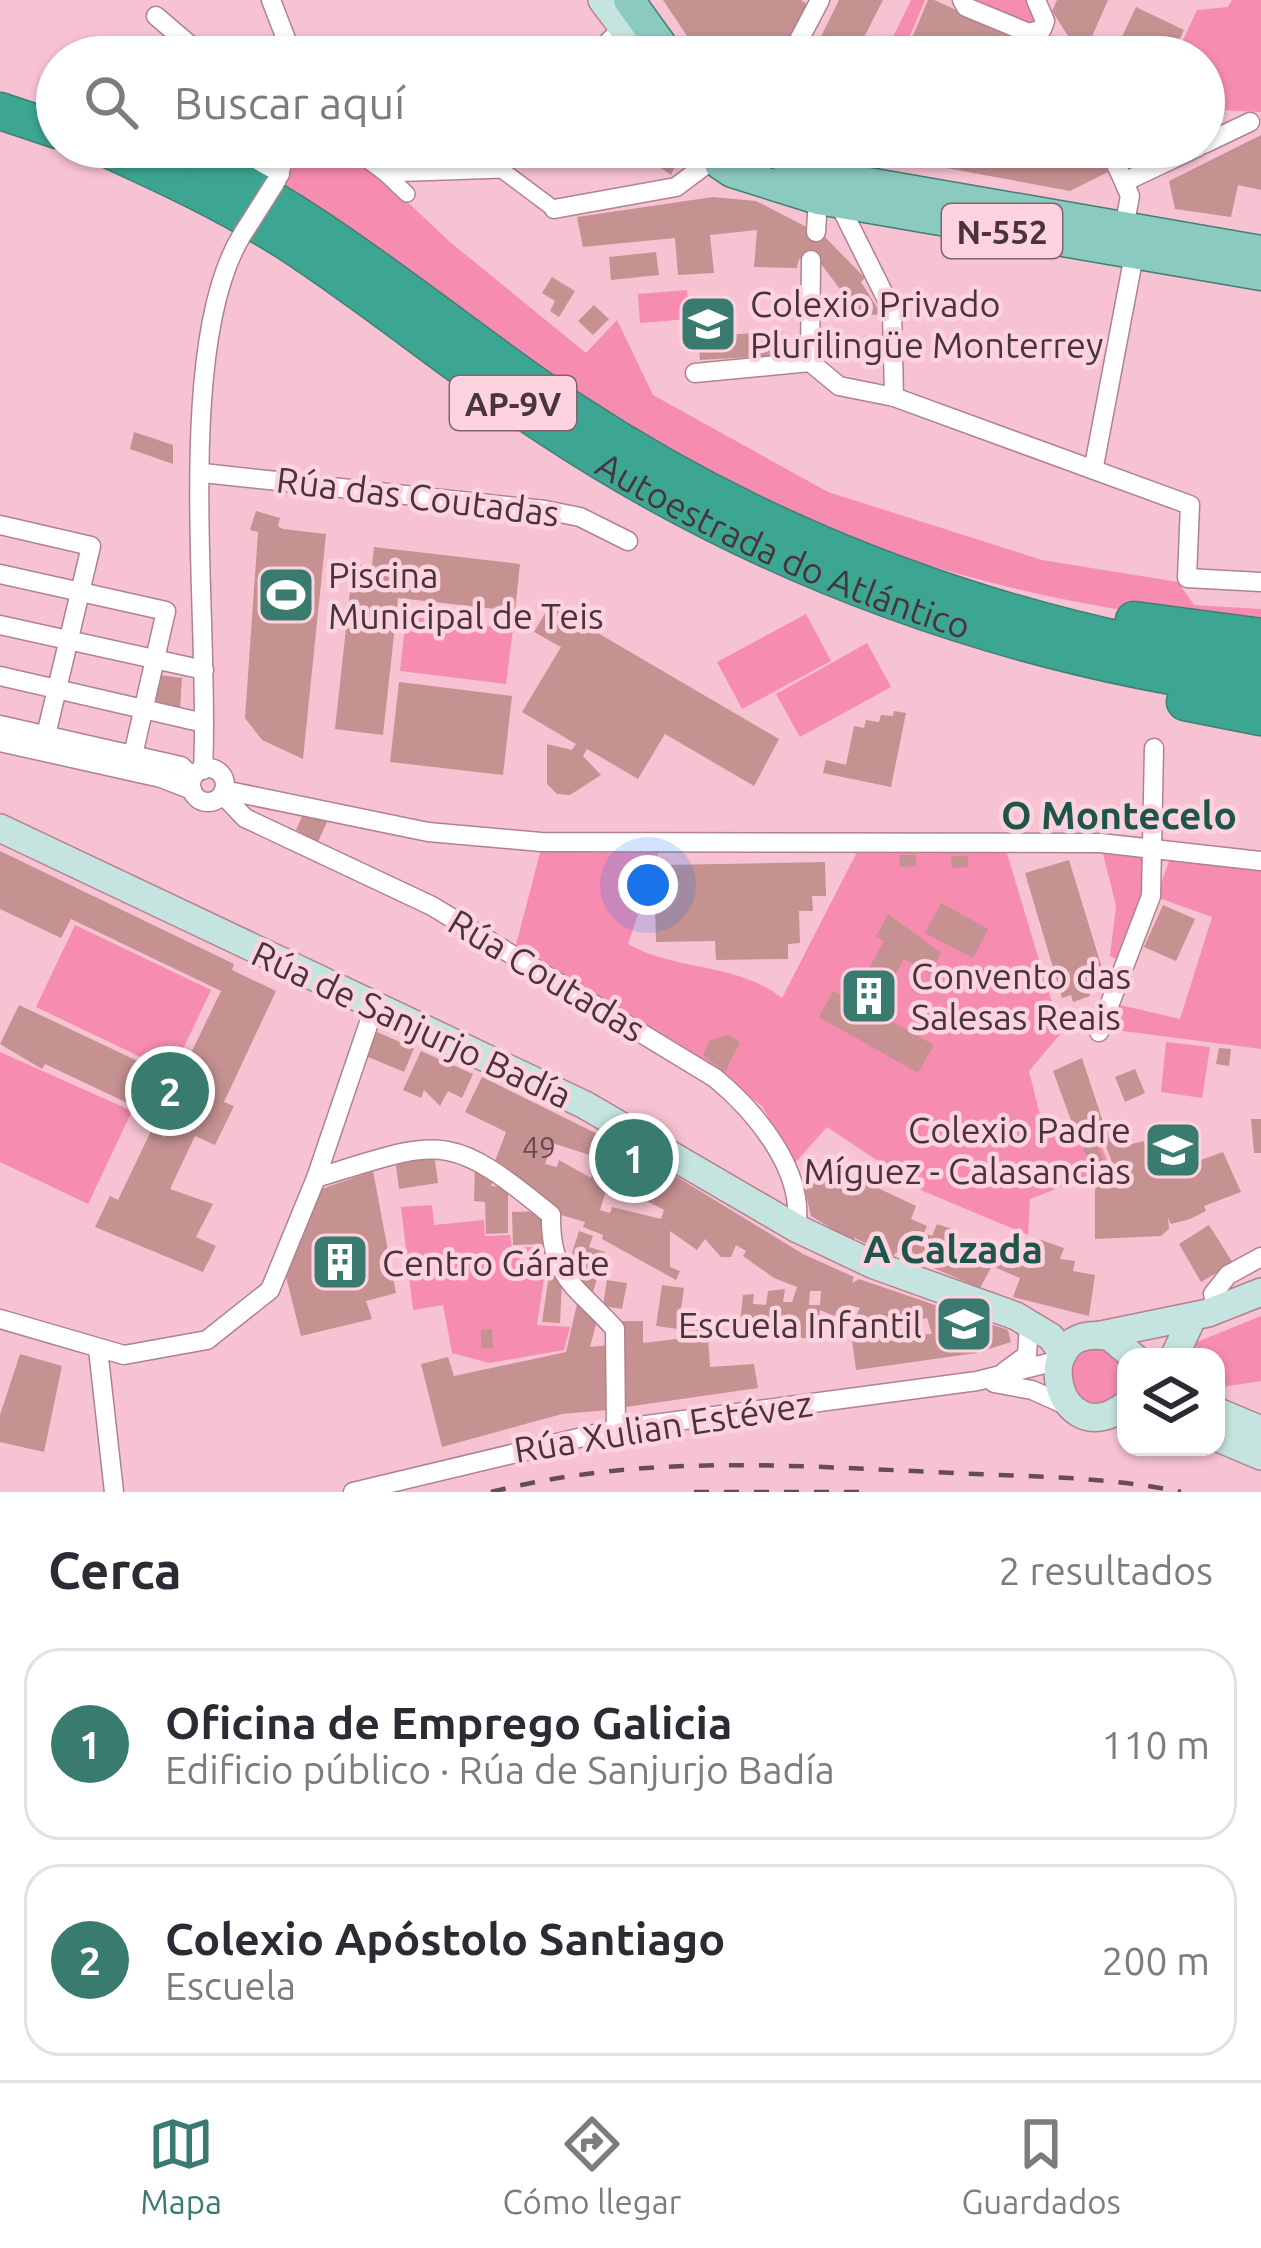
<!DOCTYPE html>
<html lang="es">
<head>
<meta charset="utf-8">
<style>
	:root { --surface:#fff; --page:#f7f7f7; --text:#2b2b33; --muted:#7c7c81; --line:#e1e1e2; --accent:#397c6f }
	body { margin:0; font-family:Ubuntu,sans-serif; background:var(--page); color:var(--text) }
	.controls { position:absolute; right:36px; bottom:36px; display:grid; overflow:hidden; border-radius:24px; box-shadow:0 3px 9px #0004 }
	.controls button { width:108px; height:108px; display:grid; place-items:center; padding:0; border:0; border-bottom:3px solid var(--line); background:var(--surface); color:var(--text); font:60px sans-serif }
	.you { position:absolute; left:648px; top:885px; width:42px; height:42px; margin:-30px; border:9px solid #fff; border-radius:50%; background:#1a73e8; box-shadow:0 0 0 18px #1a73e833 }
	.badge { display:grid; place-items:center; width:78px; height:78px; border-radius:50%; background:var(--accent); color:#fff; font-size:39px; font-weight:700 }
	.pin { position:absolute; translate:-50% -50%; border:6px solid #fff; box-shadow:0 3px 12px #0006 }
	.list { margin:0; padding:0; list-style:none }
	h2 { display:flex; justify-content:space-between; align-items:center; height:156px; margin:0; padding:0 48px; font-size:51px }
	h2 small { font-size:39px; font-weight:400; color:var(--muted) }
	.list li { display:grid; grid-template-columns:78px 1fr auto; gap:36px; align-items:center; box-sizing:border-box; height:192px; margin:0 24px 24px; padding:0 24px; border:3px solid var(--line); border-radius:36px }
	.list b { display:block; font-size:45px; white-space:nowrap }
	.list p { margin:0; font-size:39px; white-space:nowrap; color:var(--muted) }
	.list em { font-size:39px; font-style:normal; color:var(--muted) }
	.icon { flex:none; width:66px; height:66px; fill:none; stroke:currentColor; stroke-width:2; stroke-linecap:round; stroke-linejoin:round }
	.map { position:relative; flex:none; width:1261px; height:1492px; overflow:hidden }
	.search { position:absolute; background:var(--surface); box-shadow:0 3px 9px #0004; left:36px; right:36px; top:36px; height:132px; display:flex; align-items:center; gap:30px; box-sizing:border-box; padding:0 42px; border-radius:66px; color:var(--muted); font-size:45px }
	.sheet { height:588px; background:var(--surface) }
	nav { display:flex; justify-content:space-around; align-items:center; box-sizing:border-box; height:168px; border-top:3px solid var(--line); background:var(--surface); font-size:33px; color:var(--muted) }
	nav a { display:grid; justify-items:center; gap:6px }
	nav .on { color:var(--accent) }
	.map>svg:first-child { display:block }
	.green { fill:#f78cb1 }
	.building { fill:#c59191; fill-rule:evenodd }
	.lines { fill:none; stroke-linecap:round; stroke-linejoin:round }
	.pedestrian-casing { stroke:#b18190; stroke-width:18 }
	.minor-casing { stroke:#b18190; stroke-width:21 }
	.secondary-casing { stroke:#b18190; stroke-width:30 }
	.primary-casing { stroke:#417e74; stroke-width:33 }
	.motorway-casing { stroke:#417e74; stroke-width:39 }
	.pedestrian { stroke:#fff; stroke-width:15 }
	.minor { stroke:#fff; stroke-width:18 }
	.secondary { stroke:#c5e4df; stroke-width:27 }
	.primary { stroke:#8bcabe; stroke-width:30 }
	.motorway { stroke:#3da693; stroke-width:36 }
	.rail { stroke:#664d54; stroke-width:4.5; stroke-dasharray:15 15; stroke-linecap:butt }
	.minor-bridge-casing { stroke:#b18190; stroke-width:21; stroke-linecap:butt }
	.minor-bridge { stroke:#fff; stroke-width:18 }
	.labels { text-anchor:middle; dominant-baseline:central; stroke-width:9; stroke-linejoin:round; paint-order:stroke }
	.number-label { font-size:30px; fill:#674b50 }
	.shield { fill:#fed3e0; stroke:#7f646c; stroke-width:3 }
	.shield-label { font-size:33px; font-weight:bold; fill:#48343a }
	.poi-label { font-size:36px; fill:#48343a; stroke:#fed3e0; text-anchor:start }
	.street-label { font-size:36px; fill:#48343a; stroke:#fed3e0 }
	.neighbourhood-label { font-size:39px; font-weight:bold; fill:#1e554a; stroke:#fed3e0 }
</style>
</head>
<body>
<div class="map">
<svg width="1261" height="1492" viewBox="0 0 1261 1492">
	<rect width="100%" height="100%" fill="#f7c3d2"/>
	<g class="green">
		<polygon points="911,0 925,0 901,57 883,57"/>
		<polygon points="969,0 1030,0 1039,19 1034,27"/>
		<polygon points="1232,0 1261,0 1261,112 1221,110 1215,97 1204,97 1204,57 1175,57 1197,10 1228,7"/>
		<path d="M301 147H349L450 242 586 353 617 320 653 395 828 492 1042 560 1178 582 1194 605 1261 609V625C1108 617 941 578 799 519 617 444 442 305 282 192Z"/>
		<polygon points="687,290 689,319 640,323 638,294"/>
		<polygon points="806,614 831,661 742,709 717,662"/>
		<polygon points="406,616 513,629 506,684 400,671"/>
		<polygon points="867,643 891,687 800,737 776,694"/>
		<path d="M541 849 659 851 628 944C675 971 739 963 782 998L857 852 1006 850 1061 1033 1029 1071 1040 1115 1070 1145 1097 1134 1110 1168 1030 1199 1028 1235 923 1191 827 1127 794 1164 762 1106 679 1044 516 945Z"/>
		<polygon points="1102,850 1147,854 1146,889 1116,959 1110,956 1116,906"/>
		<polygon points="1171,856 1261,868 1261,1049 1108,1029 1116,1004 1180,1019 1212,917 1156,897"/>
		<polygon points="75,925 211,990 172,1072 36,1007"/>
		<polygon points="1166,1042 1210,1047 1202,1098 1161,1092"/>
		<polygon points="0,1052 132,1111 88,1204 0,1162"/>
		<polygon points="432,1205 434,1225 484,1220 485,1236 510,1235 512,1248 532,1247 533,1279 544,1278 537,1325 570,1327 564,1350 489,1363 452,1353 443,1305 413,1310 401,1207"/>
		<polygon points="1261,1316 1261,1381 1216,1388 1216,1357 1182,1357 1187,1346"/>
		<circle cx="1097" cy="1376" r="27"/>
	</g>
	<g class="building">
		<polygon points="663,0 801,0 807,4 780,57 701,57"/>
		<polygon points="839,0 883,0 856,53 847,49 844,57 811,57"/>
		<polygon points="928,0 934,0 1061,57 916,57 906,52"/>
		<polygon points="1057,0 1108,0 1087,48 1072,42 1052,11"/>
		<polygon points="1136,7 1184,30 1171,57 1147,57 1119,43"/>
		<polygon points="1261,135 1261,190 1238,185 1231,217 1175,209 1169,181"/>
		<polygon points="630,147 673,147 682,151 671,175"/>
		<polygon points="833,147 1099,147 1110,171 1070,191"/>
		<polygon points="713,197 756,201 824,236 865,278 861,282 882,315 859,314 818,260 799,259 797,268 754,267 757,230 710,235 714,273 678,275 675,238 583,247 577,217"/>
		<polygon points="656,252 659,275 611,280 609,257"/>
		<polygon points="552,277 575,291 559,317 550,311 555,301 542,293"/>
		<polygon points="594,305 609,319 593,335 578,321"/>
		<polygon points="782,331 784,355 700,360 698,337"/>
		<polygon points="134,432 173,445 173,464 130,449"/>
		<polygon points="256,511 280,518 278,526 283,529 326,534 303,759 262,740 245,718 258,532 250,530"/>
		<polygon points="374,547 520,564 515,611 398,598 383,735 335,729 353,564 372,566"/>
		<polygon points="550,605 779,739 754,786 665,734 638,779 587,749 583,756 601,775 570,795 557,794 547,784 547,744 572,750 576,744 522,712 561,647 534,632"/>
		<polygon points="160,675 182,678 180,710 153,706"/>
		<polygon points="399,682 512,696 503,775 390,762"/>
		<polygon points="894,711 906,713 891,787 823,773 826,760 846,765 854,726 864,728 866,720 879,722 881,715 893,716"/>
		<polygon points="303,814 327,822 318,842 296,830"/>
		<polygon points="0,851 234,964 232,970 276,991 224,1102 234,1106 215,1145 195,1136 170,1189 213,1204 196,1237 216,1246 203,1272 95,1227 110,1196 118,1200 151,1131 165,1137 172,1124 45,1064 42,1069 0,1044 19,1005 178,1080 221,991 71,919 61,938 0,909"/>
		<polygon points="899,855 916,855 916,866 900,867"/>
		<polygon points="951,856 968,856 968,867 952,868"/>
		<polygon points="1069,860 1105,978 1086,983 1090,996 1073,1002 1071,995 1062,998 1025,873"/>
		<polygon points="825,862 826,896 812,896 813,911 799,911 800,943 788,944 788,959 716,960 715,941 656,942 655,906 664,905 663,865"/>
		<polygon points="941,903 988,929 973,958 925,933"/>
		<polygon points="1163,905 1195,919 1176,961 1144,947"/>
		<polygon points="888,914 941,953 930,974 904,959 875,1012 934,1045 918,1073 819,1017 833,991 851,1001 884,941 876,936"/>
		<polygon points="370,1029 414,1048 404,1072 361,1054"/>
		<polygon points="729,1035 740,1042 725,1072 703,1055 710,1040"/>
		<polygon points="1219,1048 1231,1049 1229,1066 1216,1064"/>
		<polygon points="421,1051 473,1074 462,1098 448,1091 440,1106 424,1090 421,1098 403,1090"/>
		<polygon points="1082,1058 1103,1122 1076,1134 1053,1071"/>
		<polygon points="1135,1069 1145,1093 1125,1102 1115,1077"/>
		<path d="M482 1077 646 1158 803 1254 854 1277 852 1283 859 1279 1008 1330 1011 1342 983 1351 976 1330 972 1343 980 1346 977 1353 856 1370 852 1340H858L854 1320 860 1308 849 1305 834 1316 820 1310 817 1340 755 1331 740 1323 743 1295 754 1294 753 1304 766 1305 768 1291 785 1289 783 1302H792L797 1287 774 1278 743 1256 746 1251 736 1245 731 1257H721L705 1239 697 1250 670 1231V1267L680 1271 676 1280 602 1239 603 1235 583 1227 585 1222 561 1215 537 1190 519 1183 495 1161 506 1132 465 1112ZM552 1143 596 1157 591 1178 559 1160 557 1167 545 1164ZM618 1186 664 1210 661 1219 612 1207 610 1213 600 1210 605 1194 615 1196ZM810 1291H821L820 1305H809ZM927 1318 932 1334H918V1320ZM880 1320 894 1325V1320H908V1334L879 1339Z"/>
		<polygon points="1251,1119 1261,1119 1261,1153 1254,1153"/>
		<polygon points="1113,1127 1120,1147 1144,1141 1150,1162 1157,1160 1161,1168 1170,1163 1173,1170 1223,1152 1241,1192 1204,1206 1206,1211 1190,1219 1171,1224 1168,1218 1169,1229 1161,1236 1095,1239 1095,1176 1114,1168 1101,1132"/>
		<polygon points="1097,1143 1106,1167 1093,1172 1083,1148"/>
		<polygon points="434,1153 438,1183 399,1189 396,1166 404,1157"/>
		<polygon points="475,1164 495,1172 491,1186 508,1187 508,1233 486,1234 485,1202 474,1201"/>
		<polygon points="831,1166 916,1206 911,1219 927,1226 924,1233 932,1236 937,1224 958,1231 955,1237 1030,1267 1038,1239 1064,1248 1060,1259 1075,1261 1073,1271 1095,1275 1089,1316 1013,1297 1020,1278 992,1266 980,1288 896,1252 893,1257 855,1238 852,1241 811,1216 805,1191"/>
		<polygon points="373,1171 396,1293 366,1301 372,1319 301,1336 285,1273 316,1191"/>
		<polygon points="542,1211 543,1244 513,1245 512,1212"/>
		<polygon points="1209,1225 1233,1263 1201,1282 1179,1244"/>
		<polygon points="579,1231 593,1236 589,1247 605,1252 593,1292 576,1286 580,1273 567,1269"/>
		<polygon points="538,1258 549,1258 550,1269 557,1269 562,1280 560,1323 542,1322 549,1275 539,1276"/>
		<polygon points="607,1280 627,1283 622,1309 603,1306"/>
		<polygon points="662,1285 684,1288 678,1329 656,1326"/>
		<polygon points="577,1304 599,1313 590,1347 610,1345 608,1410 562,1414 442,1447 421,1364 448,1357 454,1376 566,1352"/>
		<polygon points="619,1321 643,1321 643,1343 685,1338 684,1321 707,1321 710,1367 754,1364 758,1388 619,1408"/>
		<polygon points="492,1329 493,1348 481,1348 481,1330"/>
		<polygon points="20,1354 62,1366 44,1452 0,1442 0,1415"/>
	</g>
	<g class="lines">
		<g class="pedestrian-casing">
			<g id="pedestrian">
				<polyline points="350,147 386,174 502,170 554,209"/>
				<polyline points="386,174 407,194"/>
			</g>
		</g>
		<g class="minor-casing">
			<g id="minor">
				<polyline points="271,0 293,57"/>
				<polyline points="962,0 966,7 1029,33 1042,29 1045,21 1036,0"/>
				<polyline points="156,16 204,57"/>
				<polyline points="560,57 604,46 622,29"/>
				<polyline points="790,57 820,0"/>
				<polyline points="1204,144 1250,122"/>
				<polyline points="229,147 280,174"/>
				<polyline points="1108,147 1124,182"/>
				<polyline points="276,182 288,147"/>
				<polyline points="838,202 892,310 894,397 1190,505 1187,578 1261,582"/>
				<polyline points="554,209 676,187 716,157"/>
				<polyline points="1124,227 1130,196 1124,182 1198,147"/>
				<polyline points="816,232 818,199"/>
				<polyline points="811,260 810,362 839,386 894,397"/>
				<polyline points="695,373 810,362"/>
				<polyline points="1094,466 1134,255"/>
				<polyline points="203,473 545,510 580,517 628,541"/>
				<polyline points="0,525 91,546 46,735"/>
				<polyline points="0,574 166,611 133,755"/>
				<polyline points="0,625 204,670"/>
				<polyline points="0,676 204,723"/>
				<polyline points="0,725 181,766 193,777"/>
				<polyline points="0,742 161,778 192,790"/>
				<circle cx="208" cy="785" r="17"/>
				<path d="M203 770C211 629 172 349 242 235"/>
				<polyline points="224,790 428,832 541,842 1100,843 1261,861"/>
				<path d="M222 794 245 818 432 906 715 1078C756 1112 806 1172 796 1228"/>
				<polyline points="1099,1032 1151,896 1154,748"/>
				<path d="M316 1178C440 1140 447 1129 551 1215 550 1279 577 1286 615 1329L616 1429"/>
				<polyline points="1217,1310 1213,1294 1228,1275 1261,1257"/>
				<polyline points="0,1319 124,1355 207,1340 270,1290 316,1178 374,1008"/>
				<polyline points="98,1349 114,1492"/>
				<polyline points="1004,1372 1027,1355 1029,1324"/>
				<polyline points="994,1383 1032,1390 1070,1407"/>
				<polyline points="353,1492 616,1429 977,1381 1060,1360"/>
			</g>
		</g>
		<g class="secondary-casing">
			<g id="secondary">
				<polyline points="602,0 645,57"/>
				<polyline points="0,828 585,1105 796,1228 874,1265 1016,1316 1051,1337 1063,1354"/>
				<polyline points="1101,1335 1208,1313 1261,1292"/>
				<polyline points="1174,1357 1189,1325"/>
				<path d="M1126 1405C1056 1459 1024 1319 1110 1337L1134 1357"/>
				<polyline points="1216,1411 1261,1430"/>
				<polyline points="1216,1437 1261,1456"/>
			</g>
		</g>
		<g class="primary-casing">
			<g id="primary">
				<polyline points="629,0 670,57"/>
				<polyline points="715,147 720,164 732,172 818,199 1261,275"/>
				<polyline points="769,147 792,163 851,180 1261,251"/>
			</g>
		</g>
		<g class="motorway-casing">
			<g id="motorway">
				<polyline points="0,111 57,130"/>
				<path id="s1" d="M103 147C167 176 229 205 289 243 378 301 460 370 549 428 763 569 1007 657 1261 690"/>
				<path d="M168 147C312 205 443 325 573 411 779 547 1017 632 1261 665"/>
				<polyline points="1134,620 1261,637"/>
				<polyline points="1185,702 1261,717"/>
			</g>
		</g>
		<use href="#pedestrian" class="pedestrian"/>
		<use href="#minor" class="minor"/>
		<use href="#secondary" class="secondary"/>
		<use href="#primary" class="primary"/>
		<use href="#motorway" class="motorway"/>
		<g class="rail">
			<path d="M491 1492C645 1453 797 1466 954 1473 1030 1477 1106 1476 1181 1492"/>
			<polyline points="694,1492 863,1492"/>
		</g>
		<g class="minor-bridge-casing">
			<polyline id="minor-bridge" points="242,235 275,183"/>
		</g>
		<use href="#minor-bridge" class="minor-bridge"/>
	</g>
	<defs>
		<g id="school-square" transform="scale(3)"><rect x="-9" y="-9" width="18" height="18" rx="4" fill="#397c6f" stroke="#fed3e0"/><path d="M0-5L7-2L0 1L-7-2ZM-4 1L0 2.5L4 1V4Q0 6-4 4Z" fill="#fff"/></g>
		<g id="stadium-square" transform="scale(3)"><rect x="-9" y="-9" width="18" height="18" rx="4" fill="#397c6f" stroke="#fed3e0"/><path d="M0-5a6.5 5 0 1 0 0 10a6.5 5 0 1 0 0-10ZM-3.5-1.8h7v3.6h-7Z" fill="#fff"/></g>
		<g id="building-square" transform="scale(3)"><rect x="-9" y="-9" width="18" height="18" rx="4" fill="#397c6f" stroke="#fed3e0"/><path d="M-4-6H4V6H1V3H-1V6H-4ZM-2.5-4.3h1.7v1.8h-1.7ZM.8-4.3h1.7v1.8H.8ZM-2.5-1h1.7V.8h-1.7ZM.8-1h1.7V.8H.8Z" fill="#fff"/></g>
	</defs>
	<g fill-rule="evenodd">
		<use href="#school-square" x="708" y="324"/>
		<use href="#stadium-square" x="286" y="595"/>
		<use href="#building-square" x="869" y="996"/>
		<use href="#school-square" x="1173" y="1150"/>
		<use href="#building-square" x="340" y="1262"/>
		<use href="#school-square" x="964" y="1324"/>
	</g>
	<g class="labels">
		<g class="number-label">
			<text x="539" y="1147">49</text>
		</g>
		<g class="shield">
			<rect x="942" y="204" width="120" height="54" rx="9"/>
			<rect x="450" y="376" width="126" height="54" rx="9"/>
		</g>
		<g class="shield-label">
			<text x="1002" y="231">N-552</text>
			<text x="513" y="403">AP-9V</text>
		</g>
		<g class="poi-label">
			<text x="750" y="303">Colexio Privado<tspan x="750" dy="41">Plurilingüe Monterrey</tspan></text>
			<text x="328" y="574">Piscina<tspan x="328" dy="41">Municipal de Teis</tspan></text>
			<text x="911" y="975">Convento das<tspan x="911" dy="41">Salesas Reais</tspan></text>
			<text x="1131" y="1129" text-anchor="end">Colexio Padre<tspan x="1131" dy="41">Míguez - Calasancias</tspan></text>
			<text x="382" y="1262">Centro Gárate</text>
			<text x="922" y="1324" text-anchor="end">Escuela Infantil</text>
		</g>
		<g class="street-label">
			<text transform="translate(418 496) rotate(7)">Rúa das Coutadas</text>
			<text stroke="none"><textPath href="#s1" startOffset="792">Autoestrada do Atlántico</textPath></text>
			<text transform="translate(547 975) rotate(31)">Rúa Coutadas</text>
			<text transform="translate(412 1024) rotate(25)">Rúa de Sanjurjo Badía</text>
			<text transform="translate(663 1426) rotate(-9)">Rúa Xulian Estévez</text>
		</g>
		<g class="neighbourhood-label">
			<text x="1119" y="814">O Montecelo</text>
			<text x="953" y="1248">A Calzada</text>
		</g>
	</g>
</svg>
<div class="controls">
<button><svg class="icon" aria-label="layers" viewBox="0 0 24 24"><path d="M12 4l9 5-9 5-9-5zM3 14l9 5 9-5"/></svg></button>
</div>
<div class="you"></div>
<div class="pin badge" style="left:634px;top:1158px">1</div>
<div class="pin badge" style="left:170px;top:1091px">2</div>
<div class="search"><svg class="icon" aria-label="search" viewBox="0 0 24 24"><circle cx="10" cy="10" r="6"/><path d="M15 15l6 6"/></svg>Buscar aquí</div>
</div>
<section class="sheet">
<h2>Cerca<small>2 resultados</small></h2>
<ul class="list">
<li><span class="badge">1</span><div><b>Oficina de Emprego Galicia</b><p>Edificio público · Rúa de Sanjurjo Badía</p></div><em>110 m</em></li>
<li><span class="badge">2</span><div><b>Colexio Apóstolo Santiago</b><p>Escuela</p></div><em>200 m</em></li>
</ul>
</section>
<nav>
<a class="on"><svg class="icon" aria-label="map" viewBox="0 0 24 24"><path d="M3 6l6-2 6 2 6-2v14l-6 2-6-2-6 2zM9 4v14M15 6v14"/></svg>Mapa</a>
<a><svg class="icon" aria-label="directions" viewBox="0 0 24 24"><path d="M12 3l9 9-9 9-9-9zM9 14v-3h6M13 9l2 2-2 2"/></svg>Cómo llegar</a>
<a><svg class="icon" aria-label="saved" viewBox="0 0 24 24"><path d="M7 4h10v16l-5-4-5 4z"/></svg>Guardados</a>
</nav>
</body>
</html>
